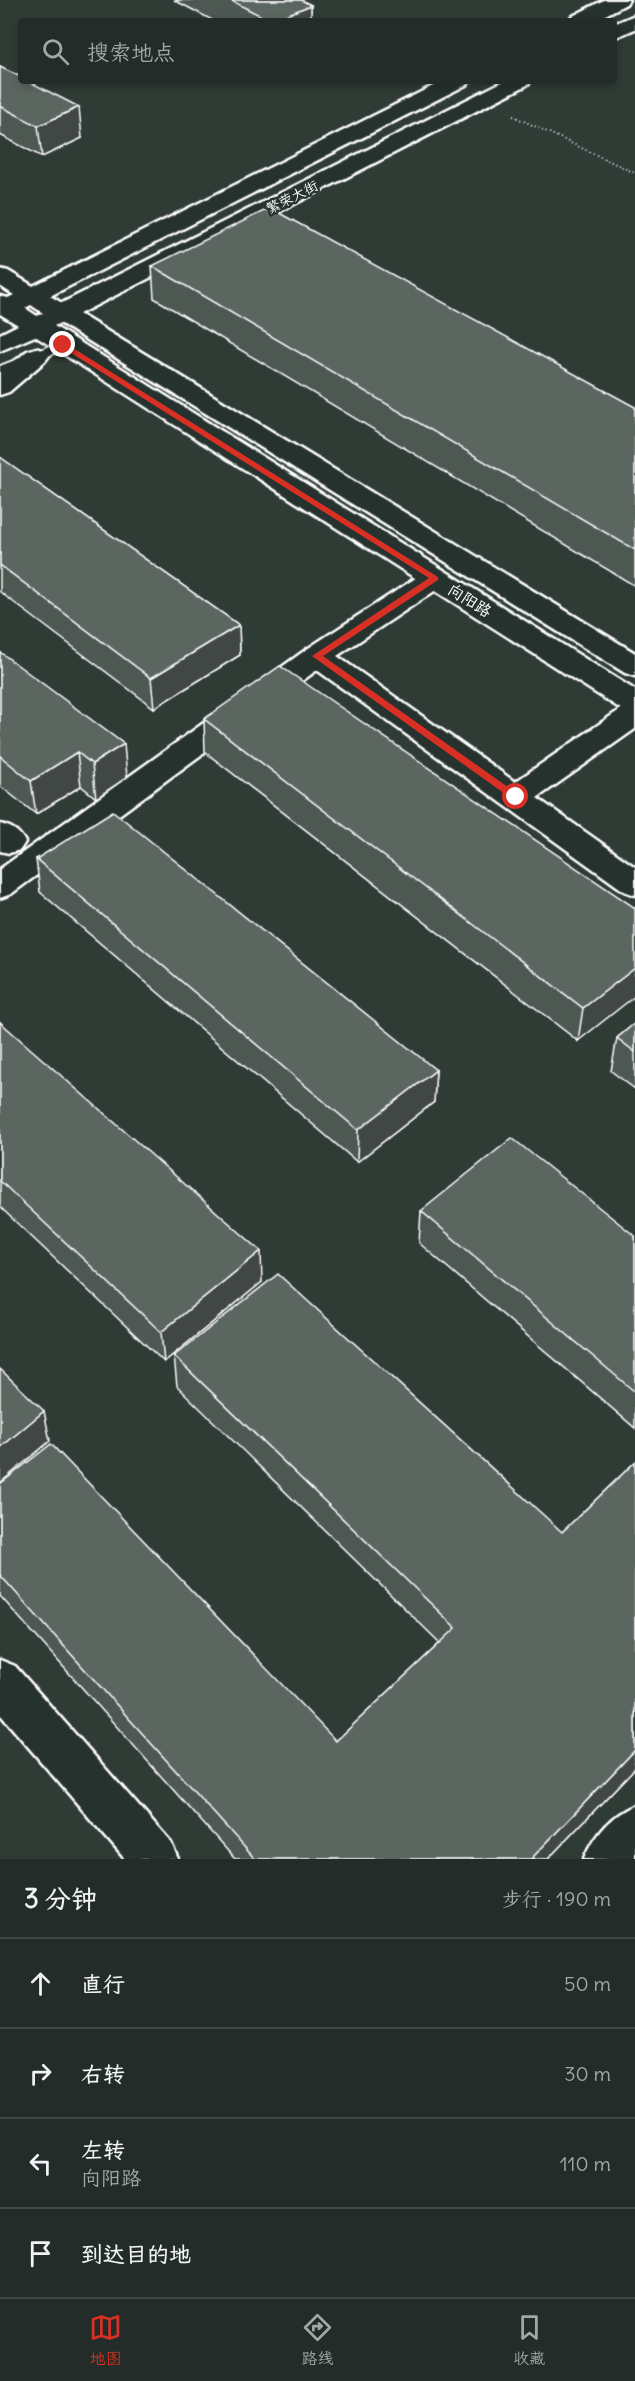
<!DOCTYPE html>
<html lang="zh">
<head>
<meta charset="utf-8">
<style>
	:root { --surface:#232c28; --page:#2f3834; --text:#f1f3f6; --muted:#a3a7a8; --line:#404845; --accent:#d93025 }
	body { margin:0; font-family:Delius,"LXGW WenKai TC",sans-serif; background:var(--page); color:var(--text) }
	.stop { position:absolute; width:18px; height:18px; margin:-14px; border:4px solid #d93025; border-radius:50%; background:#fff }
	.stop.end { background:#d93025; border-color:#fff; box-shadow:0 2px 6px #0008 }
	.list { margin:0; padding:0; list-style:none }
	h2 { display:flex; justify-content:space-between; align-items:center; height:78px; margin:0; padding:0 24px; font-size:26px }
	h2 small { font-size:20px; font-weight:400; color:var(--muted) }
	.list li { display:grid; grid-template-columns:39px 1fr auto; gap:18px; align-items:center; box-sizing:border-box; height:90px; padding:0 24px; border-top:2px solid var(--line) }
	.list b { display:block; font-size:22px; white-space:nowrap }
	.list p { margin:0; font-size:20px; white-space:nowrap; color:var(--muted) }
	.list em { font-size:20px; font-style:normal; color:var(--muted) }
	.icon { flex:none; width:33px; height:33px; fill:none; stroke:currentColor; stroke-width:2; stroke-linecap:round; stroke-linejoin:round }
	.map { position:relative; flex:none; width:635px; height:1859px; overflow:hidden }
	.search { position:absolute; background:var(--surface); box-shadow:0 3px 9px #0003; left:18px; right:18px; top:18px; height:66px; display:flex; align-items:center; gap:15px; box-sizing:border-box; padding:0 21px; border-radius:6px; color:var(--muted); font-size:22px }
	.sheet { height:438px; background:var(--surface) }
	nav { display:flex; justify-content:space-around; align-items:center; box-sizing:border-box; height:84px; border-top:2px solid var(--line); background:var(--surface); font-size:16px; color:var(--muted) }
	nav a { display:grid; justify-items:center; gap:3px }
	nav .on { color:var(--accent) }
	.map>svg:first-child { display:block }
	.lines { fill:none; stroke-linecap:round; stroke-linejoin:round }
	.service-casing { stroke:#fff; stroke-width:4 }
	.minor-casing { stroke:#fff; stroke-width:5 }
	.tertiary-casing { stroke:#fff; stroke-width:5 }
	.secondary-casing { stroke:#fff; stroke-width:5 }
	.path { stroke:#fff; stroke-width:2; stroke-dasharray:1 3; stroke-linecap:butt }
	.service { fill:#26332d; fill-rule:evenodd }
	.minor { fill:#26332d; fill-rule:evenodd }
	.tertiary { fill:#26332d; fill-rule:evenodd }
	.secondary { fill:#26332d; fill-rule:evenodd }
	.wall { fill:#4e5853; stroke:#fff; stroke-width:1.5 }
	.shaded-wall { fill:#404744; stroke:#fff; stroke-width:1.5 }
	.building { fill:#5b6661; stroke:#fff; stroke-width:1.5 }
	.route { fill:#d93025 }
	.labels { text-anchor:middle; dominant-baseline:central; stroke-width:4.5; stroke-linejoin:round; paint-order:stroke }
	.far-street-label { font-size:14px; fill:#fff; stroke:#26332d }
	.street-label { font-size:16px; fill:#fff; stroke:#26332d }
</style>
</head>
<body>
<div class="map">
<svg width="635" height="1859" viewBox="0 0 635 1859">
	<rect width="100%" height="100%" fill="#2f3b35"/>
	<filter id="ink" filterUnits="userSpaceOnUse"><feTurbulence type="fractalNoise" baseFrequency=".0167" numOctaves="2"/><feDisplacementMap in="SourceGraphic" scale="12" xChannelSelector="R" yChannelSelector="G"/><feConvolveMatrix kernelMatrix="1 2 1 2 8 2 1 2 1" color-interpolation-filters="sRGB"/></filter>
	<g filter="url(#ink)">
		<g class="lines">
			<g class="service-casing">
				<polygon id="service" points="63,341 70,345 68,348 0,375 0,366"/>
			</g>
			<g class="minor-casing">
				<g id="minor">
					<polygon points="36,348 45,351 49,356 45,361 9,392 0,395 0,374 27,351"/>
					<polygon points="435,569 445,572 449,578 445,584 337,656 515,782 624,707 635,704 635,729 537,798 635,867 635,895 624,891 317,670 11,894 0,898 0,869 307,649 425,572"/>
					<path d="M0 824C12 827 19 831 25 842L20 850 9 853 0 851Z"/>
					<polygon points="0,1660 15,1666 171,1843 178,1859 125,1859 0,1714"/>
				</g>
			</g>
			<g class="tertiary-casing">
				<path id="tertiary" d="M635 1805V1859H584C594 1835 611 1815 635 1805Z"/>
			</g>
			<g class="secondary-casing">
				<g id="secondary">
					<polygon points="604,0 629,0 626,4 594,21 568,21 571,17"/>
					<polygon points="635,15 635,29 614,38 614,24"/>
					<path d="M443 81H470L466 85 50 296 62 303 504 81H531L527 85 79 314 635 653V676L625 673 60 323 54 326 635 690V714L624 711 35 336 0 351V334L18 325 0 314V296L8 298 14 295 0 286V269L8 271 33 286ZM31 305 43 313 37 316 25 308Z"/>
				</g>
			</g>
			<polyline class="path" points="513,116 635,173"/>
			<use href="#service" class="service"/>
			<use href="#minor" class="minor"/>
			<use href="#tertiary" class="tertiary"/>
			<use href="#secondary" class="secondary"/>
		</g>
		<g class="wall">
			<polygon points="174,0 301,0 311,5 311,21 214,21"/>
			<polygon points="0,67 82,138 42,157 0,135"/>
			<polygon points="152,266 635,407 635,586 154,298"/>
			<polygon points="0,457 239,625 240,655 154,708 0,592"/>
			<polygon points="0,652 127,777 96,798 81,786 36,814 0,786"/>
			<polygon points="204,719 635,908 578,1041 205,752"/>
			<polygon points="36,859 436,1070 434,1102 357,1162 40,892"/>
			<polygon points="0,1022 262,1282 164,1362 0,1207"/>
			<polygon points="635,1023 635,1089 611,1071 617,1038"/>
			<polygon points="421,1211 635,1236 635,1428 419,1243"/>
			<polygon points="174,1356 562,1532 635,1462 635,1768 548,1859 235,1859 0,1596 0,1484 336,1741 440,1643 177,1386"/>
		</g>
		<g class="shaded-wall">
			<polygon points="311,5 311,21 271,21"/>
			<polygon points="79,107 82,138 42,157 38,126"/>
			<polygon points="239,625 240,655 154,708 151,678"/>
			<polygon points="124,744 127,777 96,798 92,764"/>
			<polygon points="77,752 81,786 36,814 31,781"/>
			<polygon points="635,968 635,996 578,1041 583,1008"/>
			<polygon points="436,1070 434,1102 357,1162 358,1130"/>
			<polygon points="261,1251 262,1282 164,1362 161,1332"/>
			<polygon points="44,1411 50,1441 0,1483 0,1448"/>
			<polygon points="635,1750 635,1768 548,1859 531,1859"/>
		</g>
		<g class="building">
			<polygon points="230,0 301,0 311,5 271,21"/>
			<polygon points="0,67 21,77 21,81 28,81 79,107 38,126 0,106"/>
			<polygon points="270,208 635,407 635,550 152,266"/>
			<polygon points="0,457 239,625 151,678 0,565"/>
			<polygon points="0,652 124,744 92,764 77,752 31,781 0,756"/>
			<polygon points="280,666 635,908 635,968 583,1008 204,719"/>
			<polygon points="113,811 436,1070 358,1130 36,859"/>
			<polygon points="0,1022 261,1251 161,1332 0,1181"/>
			<polygon points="635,1023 635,1052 617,1038"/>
			<polygon points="512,1138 635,1236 635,1392 421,1211"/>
			<polygon points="278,1274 562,1532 635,1462 635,1750 531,1859 255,1859 0,1575 0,1484 51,1444 336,1741 456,1628 174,1356"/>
			<polygon points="0,1369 44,1411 0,1448"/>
		</g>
	</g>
	<polygon class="route" points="60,343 65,343 438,577 438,580 323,656 519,795 519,799 512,799 312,656 429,578 60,346"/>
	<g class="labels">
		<g class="far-street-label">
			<text transform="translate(292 197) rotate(-27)">繁荣大街</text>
		</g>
		<g class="street-label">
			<text transform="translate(470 600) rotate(32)">向阳路</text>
		</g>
	</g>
</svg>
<div class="stop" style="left:516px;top:797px"></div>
<div class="stop end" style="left:63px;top:345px"></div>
<div class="search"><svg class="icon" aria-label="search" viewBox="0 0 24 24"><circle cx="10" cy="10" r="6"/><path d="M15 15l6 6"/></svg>搜索地点</div>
</div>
<section class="sheet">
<h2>3 分钟<small>步行 · 190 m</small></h2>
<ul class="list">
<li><svg class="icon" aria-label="ahead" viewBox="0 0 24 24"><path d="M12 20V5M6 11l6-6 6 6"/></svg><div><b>直行</b></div><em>50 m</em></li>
<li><svg class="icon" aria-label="right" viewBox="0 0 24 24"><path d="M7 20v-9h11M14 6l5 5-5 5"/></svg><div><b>右转</b></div><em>30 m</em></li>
<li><svg class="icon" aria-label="left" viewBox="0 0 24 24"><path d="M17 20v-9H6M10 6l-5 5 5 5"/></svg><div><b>左转</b><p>向阳路</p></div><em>110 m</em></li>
<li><svg class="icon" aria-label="arrive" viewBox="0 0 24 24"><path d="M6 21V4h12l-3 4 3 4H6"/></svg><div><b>到达目的地</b></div></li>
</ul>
</section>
<nav>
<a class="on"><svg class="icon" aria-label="map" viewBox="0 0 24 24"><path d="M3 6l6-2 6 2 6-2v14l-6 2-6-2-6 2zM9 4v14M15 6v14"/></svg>地图</a>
<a><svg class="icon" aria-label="directions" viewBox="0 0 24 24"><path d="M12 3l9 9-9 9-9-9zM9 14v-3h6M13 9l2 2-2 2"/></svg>路线</a>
<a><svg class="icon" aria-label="saved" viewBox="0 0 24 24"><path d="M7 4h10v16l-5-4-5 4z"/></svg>收藏</a>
</nav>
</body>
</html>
